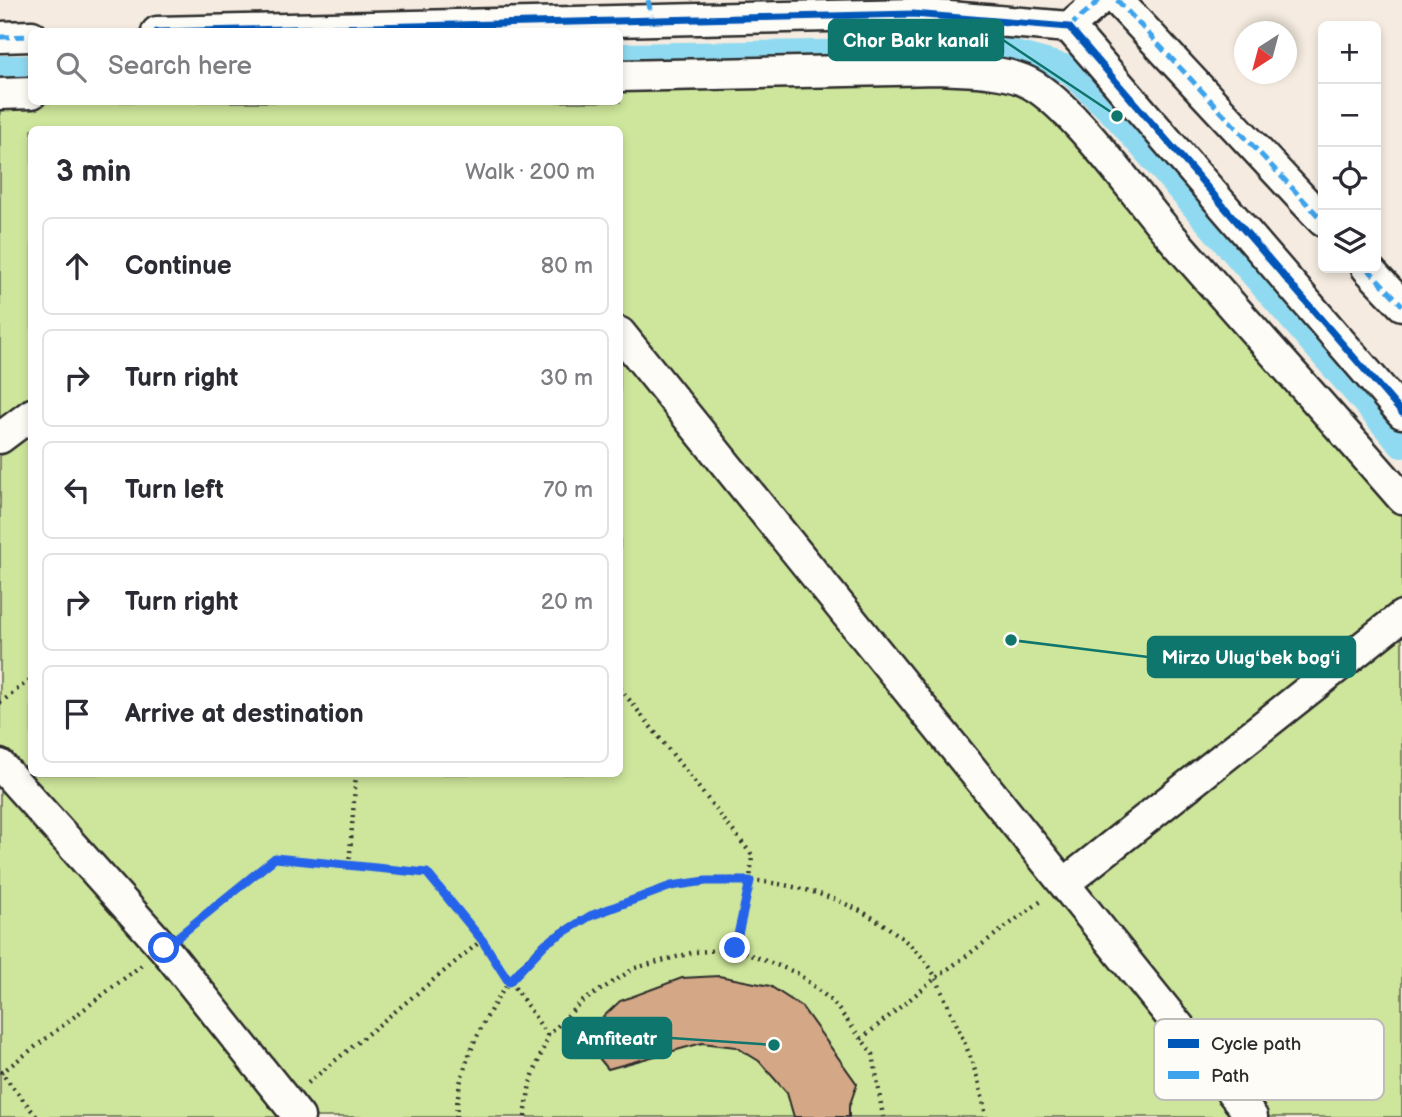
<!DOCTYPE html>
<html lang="en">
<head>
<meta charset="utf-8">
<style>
	:root { --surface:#fff; --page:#f2f2f3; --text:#2b2b33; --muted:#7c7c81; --line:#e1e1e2 }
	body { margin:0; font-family:"Balsamiq Sans",sans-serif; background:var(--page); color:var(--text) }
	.controls { position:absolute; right:21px; top:21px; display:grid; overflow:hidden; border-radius:10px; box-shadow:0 4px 10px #0003 }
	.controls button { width:63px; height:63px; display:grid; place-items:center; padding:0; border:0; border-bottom:2px solid var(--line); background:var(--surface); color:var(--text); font:35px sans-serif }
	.compass { position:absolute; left:1234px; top:21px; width:63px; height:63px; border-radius:50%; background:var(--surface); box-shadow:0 4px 10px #0003; rotate:216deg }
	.stop { position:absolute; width:21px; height:21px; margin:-16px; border:5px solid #2563eb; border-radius:50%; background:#fff }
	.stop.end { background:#2563eb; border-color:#fff; box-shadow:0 2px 7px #0008 }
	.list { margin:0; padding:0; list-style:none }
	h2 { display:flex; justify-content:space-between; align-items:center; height:91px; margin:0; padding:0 28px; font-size:30px }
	h2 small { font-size:23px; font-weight:400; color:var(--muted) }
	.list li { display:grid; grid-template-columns:46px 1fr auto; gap:21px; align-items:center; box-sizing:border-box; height:98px; margin:0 14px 14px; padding:0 14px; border:2px solid var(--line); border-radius:10px }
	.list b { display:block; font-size:26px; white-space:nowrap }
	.list em { font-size:23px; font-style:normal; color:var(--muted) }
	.icon { flex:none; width:38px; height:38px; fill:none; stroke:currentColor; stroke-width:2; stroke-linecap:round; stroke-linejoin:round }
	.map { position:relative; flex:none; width:1402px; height:1117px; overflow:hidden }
	.search { position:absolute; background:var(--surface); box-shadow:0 4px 10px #0003; left:28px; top:28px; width:595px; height:77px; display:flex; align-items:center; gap:18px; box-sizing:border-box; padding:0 24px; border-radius:10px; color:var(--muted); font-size:26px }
	.panel { position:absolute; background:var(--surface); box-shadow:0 4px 10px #0003; left:28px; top:126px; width:595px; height:651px; border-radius:10px }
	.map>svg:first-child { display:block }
	.green { fill:#cee69b; stroke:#7c8863; stroke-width:2; fill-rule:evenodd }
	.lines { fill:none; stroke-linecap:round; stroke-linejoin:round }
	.canal { stroke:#90daf1; stroke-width:28 }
	.building { fill:#d4a886; stroke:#2b2b2b; stroke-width:2 }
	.minor-casing { stroke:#2b2b2b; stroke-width:35 }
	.path { stroke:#2b2b2b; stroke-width:4.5; stroke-dasharray:2 5; stroke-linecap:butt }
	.minor { stroke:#fdfcf7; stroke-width:30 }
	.quiet { stroke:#3ea3eb; stroke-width:5; stroke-dasharray:10 5; stroke-linecap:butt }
	.cycleway-casing { stroke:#fdfcf7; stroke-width:11 }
	.cycleway { stroke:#0057b8; stroke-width:7 }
	.route { stroke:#2563eb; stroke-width:9 }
	.key { fill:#fdfcf7; stroke:#bebdba; stroke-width:2 }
	.key-label { font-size:19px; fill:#2b2b2b }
	.leader { fill:none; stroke:#0f766e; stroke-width:2.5 }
	.callout-dot { fill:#0f766e; stroke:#fdfcf7; stroke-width:2.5 }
	.callout { fill:#0f766e; stroke:#0f766e; stroke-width:2.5 }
	.callout-label { font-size:19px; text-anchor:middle; font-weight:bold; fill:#fff }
</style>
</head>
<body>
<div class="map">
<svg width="1402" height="1117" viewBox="0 0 1402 1117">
	<rect width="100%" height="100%" fill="#f5ebe0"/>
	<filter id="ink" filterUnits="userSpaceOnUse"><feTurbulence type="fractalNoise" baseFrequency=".0143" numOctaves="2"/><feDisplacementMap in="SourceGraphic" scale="14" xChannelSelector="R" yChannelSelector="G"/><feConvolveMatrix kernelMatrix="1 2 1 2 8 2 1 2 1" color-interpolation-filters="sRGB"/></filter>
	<g filter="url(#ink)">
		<path class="green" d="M620 82H990L1038 96 1402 506V1117H0V104L79 102H620ZM32 130H620V774H32Z"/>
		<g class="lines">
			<g class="canal">
				<polyline points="620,57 1001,51 1068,69 1117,116 1402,444"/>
				<polyline points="0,69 32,69"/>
			</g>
		</g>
		<polygon class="building" points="719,976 770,986 802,1007 857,1084 849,1107 849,1117 794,1117 787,1093 759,1061 736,1047 702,1043 608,1069 582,1037 620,1001 682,978"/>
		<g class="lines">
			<g class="minor-casing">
				<g id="minor">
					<polyline points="1117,0 1323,221"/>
					<polyline points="1069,27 1100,0"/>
					<polyline points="157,32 913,14 1069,27 1402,413"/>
					<polyline points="0,37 32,36"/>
					<path d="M620 76 939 69C966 71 998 70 1023 80 1068 98 1135 195 1169 234 1246 323 1325 409 1402 498"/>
					<polyline points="0,94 32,93"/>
					<polyline points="1367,268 1402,305"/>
					<polyline points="620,333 1252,1117"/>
					<polyline points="0,438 32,414"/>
					<polyline points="0,765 164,948 299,1117"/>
					<polyline points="1065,883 1402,616"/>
				</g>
			</g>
			<g class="path">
				<polyline points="620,688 752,855 750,881 735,949"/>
				<polyline points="0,703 32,678"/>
				<polyline points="349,866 356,774"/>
				<polyline points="185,931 275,858 427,873 482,940 548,1036"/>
				<polyline points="861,1039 936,978 1044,899"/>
				<polyline points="0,1071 37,1117"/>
				<polyline points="1,1073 143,964"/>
				<polyline points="308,1083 482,940"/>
				<path d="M456 1117C457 1105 458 1092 461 1080 473 1034 508 972 546 942 568 925 596 914 622 904 638 898 655 890 671 886 754 866 863 893 921 956 937 973 943 997 953 1017 970 1054 979 1076 986 1117"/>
				<polyline points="525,1117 530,1083 548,1036 580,1003 635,968 695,952 735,949 797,973 832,1001 873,1054 883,1117"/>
			</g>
			<use href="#minor" class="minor"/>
			<g class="quiet">
				<polyline points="648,0 652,19"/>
				<polyline points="1117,0 1323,221"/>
				<polyline points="1069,27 1100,0"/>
				<polyline points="0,37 32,36"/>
				<polyline points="1367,268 1402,305"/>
			</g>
			<g class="cycleway-casing">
				<polyline id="cycleway" points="157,32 913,14 1069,27 1402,413"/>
			</g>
			<use href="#cycleway" class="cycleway"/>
		</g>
	</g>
	<g class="lines" filter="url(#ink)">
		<polyline class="route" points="164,948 275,858 427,873 482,940 509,982 546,943 590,916 671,886 706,881 750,881 735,948"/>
	</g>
	<rect x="1154" y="1019" width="230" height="81" rx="10" class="key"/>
	<rect x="1168" y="1039" width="31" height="9" fill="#0057b8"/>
	<rect x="1168" y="1071" width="31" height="8" fill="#3ea3eb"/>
	<g class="key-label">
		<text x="1211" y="1050">Cycle path</text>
		<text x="1211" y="1082">Path</text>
	</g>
	<path class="leader" d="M1117 116L1003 40M1011 640L1148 657M774 1045L671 1038"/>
	<g class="callout-dot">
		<circle cx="1117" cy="116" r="7"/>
		<circle cx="1011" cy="640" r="7"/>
		<circle cx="774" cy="1045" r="7"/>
	</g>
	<g class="callout">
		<rect x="829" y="20" width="174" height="40" rx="7"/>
		<rect x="1148" y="637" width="207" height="40" rx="7"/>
		<rect x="563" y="1018" width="108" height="40" rx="7"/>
	</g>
	<g class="callout-label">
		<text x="916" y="47">Chor Bakr kanali</text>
		<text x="1251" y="664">Mirzo Ulugʻbek bogʻi</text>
		<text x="617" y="1045">Amfiteatr</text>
	</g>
</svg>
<div class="controls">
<button>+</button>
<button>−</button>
<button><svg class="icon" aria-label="locate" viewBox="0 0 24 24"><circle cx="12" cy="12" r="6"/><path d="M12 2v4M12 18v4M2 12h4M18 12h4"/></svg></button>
<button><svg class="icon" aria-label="layers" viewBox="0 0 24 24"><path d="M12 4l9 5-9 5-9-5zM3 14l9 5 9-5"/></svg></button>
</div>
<svg class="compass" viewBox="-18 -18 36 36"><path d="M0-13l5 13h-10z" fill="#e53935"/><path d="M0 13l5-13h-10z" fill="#7c7c81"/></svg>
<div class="stop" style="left:164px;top:948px"></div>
<div class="stop end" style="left:735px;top:948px"></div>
<div class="search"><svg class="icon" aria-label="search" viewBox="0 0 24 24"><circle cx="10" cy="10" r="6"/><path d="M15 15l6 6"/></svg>Search here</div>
<section class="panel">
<h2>3 min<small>Walk · 200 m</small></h2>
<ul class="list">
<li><svg class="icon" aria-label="ahead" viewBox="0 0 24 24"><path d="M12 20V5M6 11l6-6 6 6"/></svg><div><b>Continue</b></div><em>80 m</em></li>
<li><svg class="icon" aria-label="right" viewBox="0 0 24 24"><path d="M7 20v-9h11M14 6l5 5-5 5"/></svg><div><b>Turn right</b></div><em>30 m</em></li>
<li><svg class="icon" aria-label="left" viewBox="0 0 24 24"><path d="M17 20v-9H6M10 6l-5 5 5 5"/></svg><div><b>Turn left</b></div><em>70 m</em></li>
<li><svg class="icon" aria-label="right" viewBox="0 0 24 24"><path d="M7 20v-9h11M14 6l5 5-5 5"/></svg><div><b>Turn right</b></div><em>20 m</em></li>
<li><svg class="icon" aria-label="arrive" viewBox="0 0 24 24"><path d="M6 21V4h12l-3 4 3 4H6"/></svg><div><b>Arrive at destination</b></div></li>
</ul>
</section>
</div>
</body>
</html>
